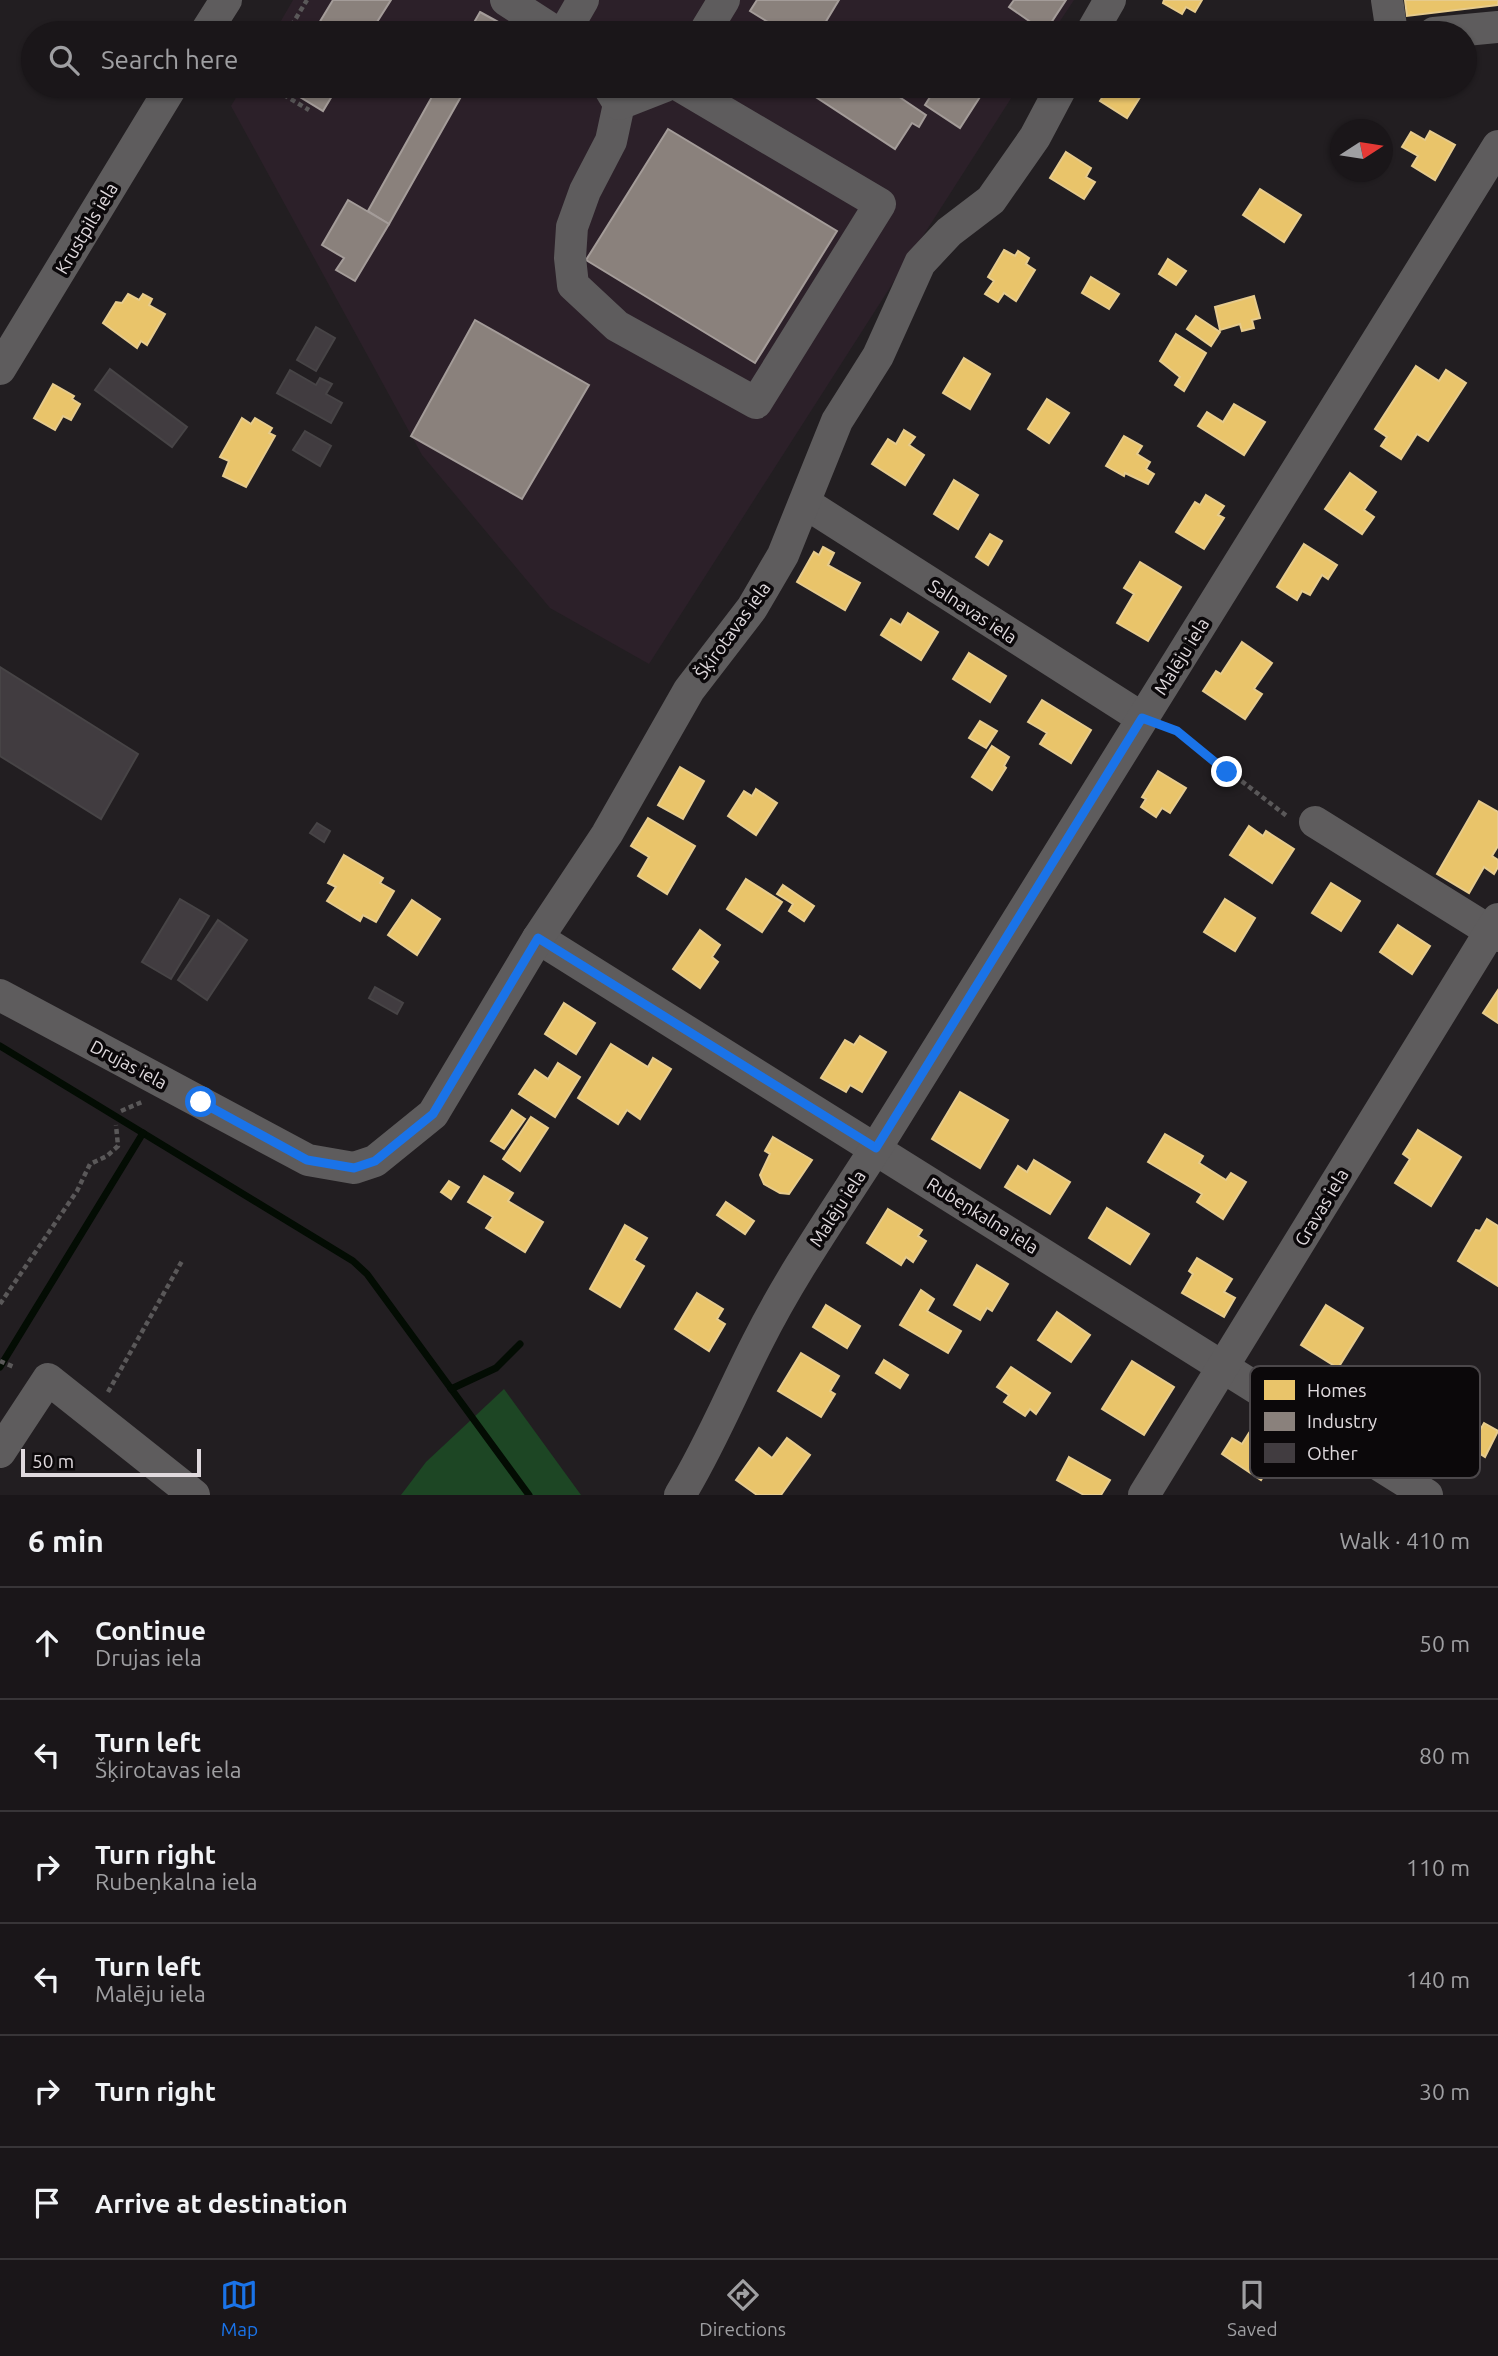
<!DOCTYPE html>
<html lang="en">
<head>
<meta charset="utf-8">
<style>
	:root { --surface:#1a1619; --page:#231f22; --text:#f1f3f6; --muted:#9f9fa2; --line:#383538; --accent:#1a73e8 }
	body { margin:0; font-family:Ubuntu,sans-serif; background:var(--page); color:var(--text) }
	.compass { position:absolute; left:1330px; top:119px; width:63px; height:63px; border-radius:50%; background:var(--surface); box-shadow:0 2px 5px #0004; rotate:78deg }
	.scale { position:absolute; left:21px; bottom:18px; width:180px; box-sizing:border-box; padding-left:7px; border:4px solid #e0dade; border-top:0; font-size:19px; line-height:24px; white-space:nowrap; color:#e0dade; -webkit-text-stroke:5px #0b080a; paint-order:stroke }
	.stop { position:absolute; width:21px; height:21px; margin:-16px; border:5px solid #1a73e8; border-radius:50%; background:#fff }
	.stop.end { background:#1a73e8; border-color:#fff; box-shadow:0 2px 7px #0008 }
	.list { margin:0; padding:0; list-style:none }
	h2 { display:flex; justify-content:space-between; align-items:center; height:91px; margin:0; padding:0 28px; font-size:30px }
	h2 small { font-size:23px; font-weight:400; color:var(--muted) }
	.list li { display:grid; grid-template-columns:46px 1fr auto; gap:21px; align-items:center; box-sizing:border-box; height:112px; padding:0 28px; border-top:2px solid var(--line) }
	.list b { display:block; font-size:26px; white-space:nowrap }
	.list p { margin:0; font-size:23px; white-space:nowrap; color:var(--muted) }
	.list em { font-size:23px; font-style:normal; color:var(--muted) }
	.icon { flex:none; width:38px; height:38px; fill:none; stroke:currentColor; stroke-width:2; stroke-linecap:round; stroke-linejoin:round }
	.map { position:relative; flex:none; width:1498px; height:1495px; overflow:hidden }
	.search { position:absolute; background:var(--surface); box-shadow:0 2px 5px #0004; left:21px; right:21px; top:21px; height:77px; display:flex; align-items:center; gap:18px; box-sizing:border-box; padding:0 24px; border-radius:38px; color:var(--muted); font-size:26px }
	.sheet { height:763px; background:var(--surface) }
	nav { display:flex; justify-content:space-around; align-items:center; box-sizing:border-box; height:98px; border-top:2px solid var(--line); background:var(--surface); font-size:19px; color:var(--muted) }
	nav a { display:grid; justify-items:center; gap:4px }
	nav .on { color:var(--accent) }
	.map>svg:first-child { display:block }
	.built { fill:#2c2029 }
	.green { fill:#1d4624 }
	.homes { fill:#e9c46a; stroke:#e6cb8d; stroke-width:2 }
	.industry { fill:#8a817c; stroke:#a49c99; stroke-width:2 }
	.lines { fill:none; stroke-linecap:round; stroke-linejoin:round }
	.stream { stroke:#030c03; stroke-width:7 }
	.building { fill:#413c40; stroke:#474446; stroke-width:2 }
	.path { stroke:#5a5859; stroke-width:4.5; stroke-dasharray:5 3.5; stroke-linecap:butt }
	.minor { stroke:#5e5c5d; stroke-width:32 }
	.route { stroke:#1a73e8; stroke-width:9 }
	.labels { text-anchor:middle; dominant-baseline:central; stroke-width:7; stroke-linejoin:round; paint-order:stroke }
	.street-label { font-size:18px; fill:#e0dade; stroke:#0b080a }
	.key { fill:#0b080a; stroke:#4b474a; stroke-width:2 }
	.key-label { font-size:19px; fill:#e0dade }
</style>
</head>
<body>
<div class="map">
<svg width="1498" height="1495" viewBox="0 0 1498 1495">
	<rect width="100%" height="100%" fill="#221e21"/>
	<g class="built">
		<polygon points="293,0 1074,0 1052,33 274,33"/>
		<polygon points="243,86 1019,86 649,664 550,608 422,455 231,106"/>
	</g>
	<polygon class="green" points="504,1389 581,1495 401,1495 426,1462"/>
	<g class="homes">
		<polygon points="1164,0 1202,0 1195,12 1186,7 1182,14 1163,3"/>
		<polygon points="1405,0 1498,0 1498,5 1407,16"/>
		<polygon points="1110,86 1147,86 1127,118 1100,101"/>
		<polygon points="1430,131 1455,145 1435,180 1412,166 1418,156 1402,147 1411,132 1425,140"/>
		<polygon points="1066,152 1091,168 1086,177 1095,182 1084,199 1050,178"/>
		<polygon points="1260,189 1301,215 1284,242 1243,215"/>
		<polygon points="1004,250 1015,256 1018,251 1029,258 1026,264 1035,270 1016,301 1004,293 998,302 985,294 994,281 988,277"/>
		<polygon points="1168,259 1186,271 1176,285 1159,274"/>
		<polygon points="1091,277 1119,294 1109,309 1082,293"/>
		<polygon points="128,294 139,300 143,294 152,299 149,305 165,314 147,345 141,341 137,348 103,323 116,302 122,303"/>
		<polygon points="1254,296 1260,318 1252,320 1254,328 1242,331 1240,324 1220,330 1215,307"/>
		<polygon points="1196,316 1220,332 1211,346 1187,329"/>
		<polygon points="1176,334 1206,353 1184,391 1175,385 1180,377 1160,361"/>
		<polygon points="964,358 990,374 970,409 943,393"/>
		<polygon points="1416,366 1439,381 1446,370 1466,383 1428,441 1417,434 1401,459 1381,446 1387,437 1375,429"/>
		<polygon points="53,384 74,396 72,399 80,404 71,420 63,416 55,430 34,418"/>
		<polygon points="1047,399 1069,413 1049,443 1028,429"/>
		<polygon points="1234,404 1265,422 1244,455 1198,426 1207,412 1223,422"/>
		<polygon points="242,418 251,424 255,418 272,428 269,433 275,436 246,487 223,476 229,461 220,457"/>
		<polygon points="904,430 915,437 909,445 924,455 905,485 872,464 888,439 896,444"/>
		<polygon points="1124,436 1142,446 1137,454 1150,462 1146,469 1154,474 1148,484 1125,473 1124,476 1106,466"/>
		<polygon points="1350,473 1376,492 1364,510 1374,517 1362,534 1325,509"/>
		<polygon points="954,480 978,495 958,529 934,514"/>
		<polygon points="1206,495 1224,506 1218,515 1224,518 1204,549 1176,532 1195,502 1200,505"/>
		<polygon points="990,534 1002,541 988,565 976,557"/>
		<polygon points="1304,544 1337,565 1328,579 1322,575 1310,595 1302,591 1297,600 1277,587"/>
		<polygon points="823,547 834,553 828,565 860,583 845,610 797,582 814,552 819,555"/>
		<polygon points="1140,562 1181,587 1148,641 1117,623 1134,594 1124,588"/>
		<polygon points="908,613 938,632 921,660 881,635 891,619 901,625"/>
		<polygon points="1242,642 1272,663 1254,689 1262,694 1245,719 1203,691 1216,671 1221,674"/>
		<polygon points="969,653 1006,676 990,702 953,679"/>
		<polygon points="1042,700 1091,730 1071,763 1040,744 1047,733 1028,722"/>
		<polygon points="980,721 997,731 986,748 969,738"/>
		<polygon points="992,746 1009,757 1004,766 1006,768 992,790 972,777"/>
		<polygon points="680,767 704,781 683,819 658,805"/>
		<polygon points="1158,771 1186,788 1170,813 1162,808 1156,817 1141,807 1146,799 1142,797"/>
		<polygon points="756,789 777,803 756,835 728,816 744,791 752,796"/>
		<polygon points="1479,801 1498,812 1498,846 1492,856 1498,860 1498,867 1494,874 1484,867 1469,893 1437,874"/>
		<polygon points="648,818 695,846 667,894 638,876 649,857 631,846"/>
		<polygon points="1249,826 1263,836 1266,831 1294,849 1272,883 1230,855"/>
		<polygon points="344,855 383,878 380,883 394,891 376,922 363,915 360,921 327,901 336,887 328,883"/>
		<polygon points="746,879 782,902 762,932 727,909"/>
		<polygon points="1331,883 1360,901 1341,931 1312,913"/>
		<polygon points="783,885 814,906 804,921 789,911 793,904 777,894"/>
		<polygon points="1225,899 1255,918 1235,951 1204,932"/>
		<polygon points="412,900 440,919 417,955 388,935"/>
		<polygon points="1398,925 1430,946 1412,974 1380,952"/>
		<polygon points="700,930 720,945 712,957 718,962 700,988 673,969"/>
		<polygon points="1498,990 1498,1023 1483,1013"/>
		<polygon points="564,1003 595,1023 576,1054 545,1034"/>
		<polygon points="860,1036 886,1052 862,1092 850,1085 846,1092 821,1078 845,1040 854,1045"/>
		<polygon points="611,1044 648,1067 653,1058 671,1069 640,1119 627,1110 618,1124 578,1098"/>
		<polygon points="558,1063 580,1077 555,1117 519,1094 535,1070 548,1079"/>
		<polygon points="960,1092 1008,1120 980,1168 932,1139"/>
		<polygon points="512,1110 525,1119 504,1149 491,1141"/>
		<polygon points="531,1117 548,1128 520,1171 503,1159"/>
		<polygon points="1418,1130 1461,1157 1431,1206 1395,1183 1410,1159 1403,1154"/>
		<polygon points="1165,1134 1203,1156 1199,1163 1226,1180 1231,1173 1246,1182 1223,1219 1197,1202 1202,1194 1148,1162"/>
		<polygon points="773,1137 812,1160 789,1194 780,1193 764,1184 760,1175 770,1154 765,1151"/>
		<polygon points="1034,1160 1070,1182 1050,1214 1005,1187 1018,1166 1027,1172"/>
		<polygon points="484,1176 513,1193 508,1201 543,1222 525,1252 486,1228 493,1217 468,1202"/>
		<polygon points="449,1181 459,1187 451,1199 441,1192"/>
		<polygon points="726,1202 754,1221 745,1234 717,1215"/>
		<polygon points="1107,1208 1149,1234 1130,1264 1089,1238"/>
		<polygon points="888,1209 922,1230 918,1236 926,1241 913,1262 906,1257 901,1265 867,1243"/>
		<polygon points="1487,1219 1498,1226 1498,1286 1458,1261 1476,1230 1480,1231"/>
		<polygon points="625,1225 647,1238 634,1260 644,1266 620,1307 590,1289"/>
		<polygon points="1197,1258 1232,1279 1224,1292 1235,1298 1224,1317 1182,1293 1193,1274 1189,1271"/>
		<polygon points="977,1265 1008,1284 992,1311 987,1308 980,1320 954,1305"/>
		<polygon points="921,1290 934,1299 927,1311 961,1331 948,1353 900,1325"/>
		<polygon points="697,1293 723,1309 717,1319 725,1324 709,1351 675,1329"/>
		<polygon points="826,1305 860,1326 847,1348 813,1327"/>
		<polygon points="1326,1305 1363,1328 1338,1368 1301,1345"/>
		<polygon points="1057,1312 1090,1335 1071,1362 1038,1340"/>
		<polygon points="801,1353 839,1376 830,1391 835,1394 821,1417 778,1391"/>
		<polygon points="884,1360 908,1375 900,1388 876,1373"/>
		<polygon points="1132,1361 1174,1387 1144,1435 1102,1409"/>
		<polygon points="1011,1367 1050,1393 1036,1414 1030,1409 1025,1416 1004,1402 1009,1395 997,1387"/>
		<polygon points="1447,1413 1479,1432 1484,1423 1498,1431 1485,1457 1474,1450 1464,1468 1427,1446"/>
		<polygon points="1249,1433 1277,1453 1261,1480 1222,1454 1232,1438 1242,1444"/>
		<polygon points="787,1438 810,1455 781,1495 757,1495 736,1480 759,1448 772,1458"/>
		<polygon points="1069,1457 1110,1480 1101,1495 1084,1495 1057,1480"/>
	</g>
	<g class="industry">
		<polygon points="333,0 391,0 370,33 313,33"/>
		<polygon points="757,0 839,0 819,33 786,33 750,11"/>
		<polygon points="1014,0 1066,0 1045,32 1009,7"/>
		<polygon points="480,12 502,24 497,33 468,33"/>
		<polygon points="282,86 338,86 323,111"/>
		<polygon points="438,86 467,86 389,224 368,211"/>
		<polygon points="799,86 883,86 926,115 919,127 912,123 895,149"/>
		<polygon points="937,86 987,86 960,128 925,105"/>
		<polygon points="668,129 837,231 755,363 586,260"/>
		<polygon points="348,200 389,224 355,281 336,270 344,258 322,245"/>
		<polygon points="475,320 589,385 522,499 411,436"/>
	</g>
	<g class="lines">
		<g class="stream">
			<polyline points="0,1046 353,1261 367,1274 529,1495"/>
			<polyline points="0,1367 143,1133"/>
			<polyline points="451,1389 496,1368 520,1344"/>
		</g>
	</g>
	<g class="building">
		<polygon points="316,327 335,338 316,371 297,360"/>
		<polygon points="110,369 187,427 172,447 95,390"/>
		<polygon points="290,370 316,385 320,378 332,384 326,394 342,403 331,423 277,393"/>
		<polygon points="305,431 331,446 320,466 293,450"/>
		<polygon points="0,667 138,754 101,819 0,756"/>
		<polygon points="317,823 330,831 324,842 310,833"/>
		<polygon points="180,899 209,916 171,979 142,962"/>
		<polygon points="218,920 247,940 207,1000 178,980"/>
		<polygon points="375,987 403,1003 397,1014 369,998"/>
	</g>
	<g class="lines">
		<g class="path">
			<polyline points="287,33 307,0"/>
			<polyline points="269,86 309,110"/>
			<polyline points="1166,727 1177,731 1288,817"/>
			<polyline points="121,1111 142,1102"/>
			<polyline points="0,1304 77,1191 90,1164 107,1156 118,1146 116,1125"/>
			<polyline points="0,1361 14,1367"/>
			<polyline points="108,1392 182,1261"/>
		</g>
		<g class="minor">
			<polyline points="506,0 557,33"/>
			<polyline points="1387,0 1392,33"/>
			<polyline points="205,33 226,0"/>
			<polyline points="564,33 583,0"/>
			<polyline points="704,33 724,0"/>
			<polyline points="1091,33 1110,0"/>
			<polyline points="1434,33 1498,27"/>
			<polyline points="608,86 619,104 611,141 585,191 572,227 570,258 573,285 617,326 756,403 880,204 680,86"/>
			<polyline points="619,104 665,86"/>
			<polyline points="0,369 172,86"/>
			<polyline points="805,503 1142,718"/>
			<polyline points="1315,822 1498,936"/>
			<polyline points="538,938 1427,1495"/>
			<polyline points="0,995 308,1160 354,1168 375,1161 433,1114 538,938 607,834 689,690 752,608 783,555 837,421 878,356 920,263 949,232 991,200 1035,137 1062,86"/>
			<polyline points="0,1452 48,1379 194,1495"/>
			<path d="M680 1495C710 1446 731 1394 757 1343 791 1275 835 1212 876 1148L1498 146"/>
			<polyline points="1144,1495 1498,919"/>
		</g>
	</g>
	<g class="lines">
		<polyline class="route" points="201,1102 307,1160 354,1168 375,1161 433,1114 538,938 876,1148 1142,718 1177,731 1227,772"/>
	</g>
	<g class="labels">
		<g class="street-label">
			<text transform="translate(86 228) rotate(-59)">Krustpils iela</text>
			<text transform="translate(973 611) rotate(33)">Salnavas iela</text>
			<text transform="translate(732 630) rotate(-54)">Šķirotavas iela</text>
			<text transform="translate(1181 656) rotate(-58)">Malēju iela</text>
			<text transform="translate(129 1064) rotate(28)">Drujas iela</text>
			<text transform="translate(1321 1207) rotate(-59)">Gravas iela</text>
			<text transform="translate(837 1208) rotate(-57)">Malēju iela</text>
			<text transform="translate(983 1215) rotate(32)">Rubeņkalna iela</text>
		</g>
	</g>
	<rect x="1250" y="1366" width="230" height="112" rx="10" class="key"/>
	<rect x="1264" y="1380" width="31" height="20" fill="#e9c46a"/>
	<rect x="1264" y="1412" width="31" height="19" fill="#8a817c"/>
	<rect x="1264" y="1443" width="31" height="20" fill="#413c40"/>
	<g class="key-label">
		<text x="1307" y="1397">Homes</text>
		<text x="1307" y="1428">Industry</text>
		<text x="1307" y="1460">Other</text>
	</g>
</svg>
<svg class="compass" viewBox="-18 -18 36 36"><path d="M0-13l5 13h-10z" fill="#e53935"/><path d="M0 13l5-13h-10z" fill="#9f9fa2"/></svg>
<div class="scale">50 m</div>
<div class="stop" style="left:201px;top:1102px"></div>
<div class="stop end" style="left:1227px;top:772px"></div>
<div class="search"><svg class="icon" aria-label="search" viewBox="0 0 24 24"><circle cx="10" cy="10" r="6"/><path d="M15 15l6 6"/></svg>Search here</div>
</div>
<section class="sheet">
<h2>6 min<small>Walk · 410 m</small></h2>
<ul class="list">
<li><svg class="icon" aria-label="ahead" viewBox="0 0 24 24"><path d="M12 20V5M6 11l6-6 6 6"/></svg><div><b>Continue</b><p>Drujas iela</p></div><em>50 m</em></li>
<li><svg class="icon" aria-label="left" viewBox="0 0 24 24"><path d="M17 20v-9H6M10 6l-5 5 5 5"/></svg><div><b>Turn left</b><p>Šķirotavas iela</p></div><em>80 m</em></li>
<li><svg class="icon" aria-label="right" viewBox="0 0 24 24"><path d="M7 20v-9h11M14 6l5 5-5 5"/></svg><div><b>Turn right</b><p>Rubeņkalna iela</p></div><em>110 m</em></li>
<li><svg class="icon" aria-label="left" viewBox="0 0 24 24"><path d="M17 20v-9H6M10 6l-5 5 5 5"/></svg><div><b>Turn left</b><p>Malēju iela</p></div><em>140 m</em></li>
<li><svg class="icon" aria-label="right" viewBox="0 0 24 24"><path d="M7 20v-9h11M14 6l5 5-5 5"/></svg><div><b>Turn right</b></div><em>30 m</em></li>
<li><svg class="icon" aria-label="arrive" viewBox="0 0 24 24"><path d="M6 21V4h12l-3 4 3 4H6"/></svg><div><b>Arrive at destination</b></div></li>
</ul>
</section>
<nav>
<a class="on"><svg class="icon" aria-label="map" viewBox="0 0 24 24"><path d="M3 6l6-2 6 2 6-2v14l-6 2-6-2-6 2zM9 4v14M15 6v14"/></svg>Map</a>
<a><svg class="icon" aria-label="directions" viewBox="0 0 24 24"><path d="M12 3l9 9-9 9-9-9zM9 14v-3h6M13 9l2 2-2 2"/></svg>Directions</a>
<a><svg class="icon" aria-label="saved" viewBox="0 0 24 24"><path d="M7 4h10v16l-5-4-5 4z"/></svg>Saved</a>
</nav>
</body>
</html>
